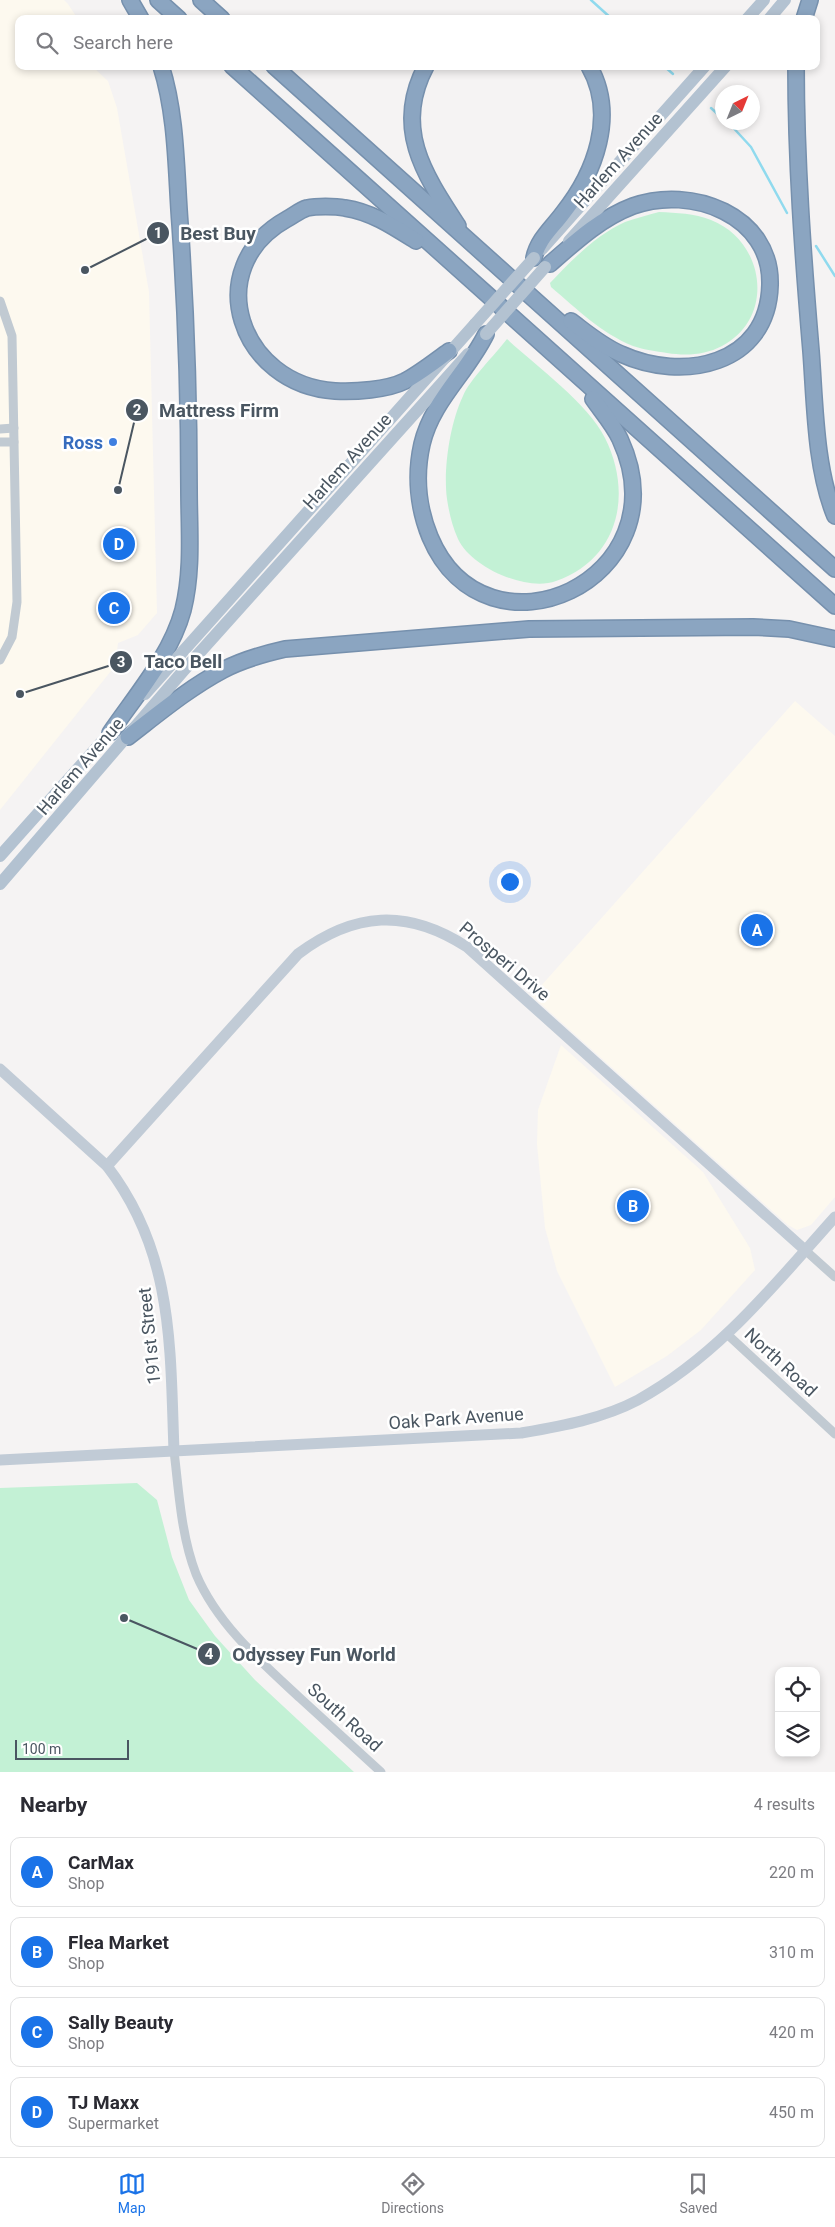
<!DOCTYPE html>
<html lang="en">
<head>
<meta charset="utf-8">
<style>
	:root { --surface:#fff; --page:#f7f7f7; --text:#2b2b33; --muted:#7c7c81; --line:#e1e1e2; --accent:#1a73e8 }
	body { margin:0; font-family:Roboto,sans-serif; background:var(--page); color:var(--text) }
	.controls { position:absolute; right:15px; bottom:15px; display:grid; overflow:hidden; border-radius:10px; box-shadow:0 2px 8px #0003 }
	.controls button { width:45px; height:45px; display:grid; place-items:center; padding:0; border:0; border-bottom:1px solid var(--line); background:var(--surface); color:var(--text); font:25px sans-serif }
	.compass { position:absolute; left:715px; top:85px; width:45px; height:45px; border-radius:50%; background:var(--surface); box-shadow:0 2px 8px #0003; rotate:43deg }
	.scale { position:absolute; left:15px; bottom:12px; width:114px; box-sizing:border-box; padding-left:5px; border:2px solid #4a5661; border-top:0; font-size:14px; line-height:18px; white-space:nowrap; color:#4a5661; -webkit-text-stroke:4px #fff; paint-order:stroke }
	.you { position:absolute; left:509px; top:881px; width:18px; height:18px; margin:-12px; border:4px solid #fff; border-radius:50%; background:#1a73e8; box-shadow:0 0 0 8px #1a73e833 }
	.badge { display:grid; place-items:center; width:32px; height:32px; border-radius:50%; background:var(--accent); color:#fff; font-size:16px; font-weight:700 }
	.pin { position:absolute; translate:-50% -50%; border:2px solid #fff; box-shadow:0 1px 5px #0006 }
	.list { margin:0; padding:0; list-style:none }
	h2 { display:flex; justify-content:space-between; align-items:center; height:65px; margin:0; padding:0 20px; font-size:21px }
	h2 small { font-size:16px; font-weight:400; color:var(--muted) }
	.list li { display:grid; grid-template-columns:32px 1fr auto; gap:15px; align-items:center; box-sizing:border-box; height:70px; margin:0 10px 10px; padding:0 10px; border:1px solid var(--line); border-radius:10px }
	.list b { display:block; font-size:19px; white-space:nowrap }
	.list p { margin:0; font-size:16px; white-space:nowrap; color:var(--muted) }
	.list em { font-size:16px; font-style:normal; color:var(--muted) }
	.icon { flex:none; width:28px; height:28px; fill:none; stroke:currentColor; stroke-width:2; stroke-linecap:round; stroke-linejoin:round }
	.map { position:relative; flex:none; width:835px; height:1772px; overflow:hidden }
	.search { position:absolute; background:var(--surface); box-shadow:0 2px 8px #0003; left:15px; right:15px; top:15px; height:55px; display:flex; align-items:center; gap:12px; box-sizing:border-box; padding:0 18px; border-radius:10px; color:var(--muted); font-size:19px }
	.sheet { height:385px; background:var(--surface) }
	nav { display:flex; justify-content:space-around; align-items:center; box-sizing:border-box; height:70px; border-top:1px solid var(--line); background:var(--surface); font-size:14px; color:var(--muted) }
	nav a { display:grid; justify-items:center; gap:2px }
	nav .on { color:var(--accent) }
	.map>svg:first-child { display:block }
	.commercial { fill:#fdf9ef }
	.green { fill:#c3f1d5 }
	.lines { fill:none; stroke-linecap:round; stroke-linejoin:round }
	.stream { stroke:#90daee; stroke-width:2.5 }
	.highway-casing { stroke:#7690ad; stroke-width:18 }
	.street { stroke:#c1cad2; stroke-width:9 }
	.secondary { stroke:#c1cbd6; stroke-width:11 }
	.primary { stroke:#b3c2d1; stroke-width:12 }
	.highway { stroke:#8ba5c1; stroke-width:15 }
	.primary-bridge { stroke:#b3c2d1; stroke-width:12 }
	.shop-dot { fill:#3f7fe0; stroke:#fff; stroke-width:2 }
	.labels { text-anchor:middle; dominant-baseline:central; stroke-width:5; stroke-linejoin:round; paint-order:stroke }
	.street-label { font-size:18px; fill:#4a5661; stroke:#fff }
	.shop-label { font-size:18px; font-weight:bold; fill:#366cbe; stroke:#fff; text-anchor:end }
	.leader { fill:none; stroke:#4a5661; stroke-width:2 }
	.callout-dot { fill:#4a5661; stroke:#fff; stroke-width:2 }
	.mark-label { font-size:15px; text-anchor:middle; font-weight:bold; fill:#fff }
	.callout-label { font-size:19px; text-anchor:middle; font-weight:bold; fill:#4a5661; stroke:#fff; stroke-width:5; stroke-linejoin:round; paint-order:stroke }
</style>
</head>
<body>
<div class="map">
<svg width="835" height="1772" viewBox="0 0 835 1772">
	<rect width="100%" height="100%" fill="#f5f3f3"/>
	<g class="commercial">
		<polygon points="0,0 64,0 68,4 78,19 19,19 19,66 92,66 108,81 117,108 149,292 157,613 138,635 118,643 115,666 0,810"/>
		<polygon points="795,701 835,736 835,1197 811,1225 797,1230 788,1225 532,996"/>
		<polygon points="561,1045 703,1172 750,1248 755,1270 701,1330 667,1356 615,1387 557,1271 545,1228 537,1144 538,1110"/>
	</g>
	<g class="green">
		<path d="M659 212C677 213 694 213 711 220 765 241 776 318 722 346 705 355 686 356 667 353 656 351 644 350 633 346 601 333 577 309 551 287L550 283C572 260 596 235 625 222 636 218 648 215 659 212Z"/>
		<path d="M507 339C536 366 588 403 605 438 633 494 619 559 556 581 526 592 471 567 458 539 452 526 449 512 447 499 443 470 450 423 463 396 470 379 495 355 507 339Z"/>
		<polygon points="137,1483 157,1500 172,1557 189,1600 215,1636 255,1680 354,1772 0,1772 0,1488"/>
	</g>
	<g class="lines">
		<g class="stream">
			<polyline points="591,0 612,19"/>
			<polyline points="664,66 673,74"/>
			<polyline points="711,108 722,118"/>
			<polyline points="728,122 751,147 787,213"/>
			<polyline points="816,246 835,276"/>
		</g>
		<g class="highway-casing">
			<g id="highway">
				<polyline points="130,0 141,19"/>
				<polyline points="158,0 179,19"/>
				<polyline points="201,0 222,19"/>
				<polyline points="804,19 810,0"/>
				<polyline points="232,66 835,606"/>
				<polyline points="274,66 835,569"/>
				<path d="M426 66C393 128 424 174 458 226"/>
				<path d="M796 66C796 161 803 256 811 351 815 403 815 468 835 516"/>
				<path d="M416 241C394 227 372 212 345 208 335 206 316 206 307 208 300 210 293 216 287 219 199 268 240 385 335 391 355 392 387 390 405 381 420 373 435 361 449 351"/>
				<path d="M534 258C538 239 552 228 563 213 595 173 617 115 589 66"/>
				<path d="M550 264C575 242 601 218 633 206 691 185 772 215 770 285 768 366 682 382 621 354 602 346 587 333 571 321"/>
				<path d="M486 334C467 373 432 401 422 444 415 475 418 508 430 537 486 670 685 580 620 439 613 424 602 412 593 399"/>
				<path d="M110 733C136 695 171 655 183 610 193 570 189 529 189 489 189 400 186 312 180 224 176 173 177 116 161 66"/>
				<path d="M128 737C158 714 189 688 223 670 242 660 263 654 285 649L529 629 753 627 789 629 835 639"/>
			</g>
		</g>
		<g class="street">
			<polyline points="0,301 12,336 17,602 12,637 0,660"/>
			<polyline points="0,429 14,428"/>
			<polyline points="0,442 14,442"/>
			<polyline points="805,1250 835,1277"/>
			<polyline points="728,1335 835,1434"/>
			<path d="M174 1451C179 1492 181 1535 196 1574 217 1624 261 1662 300 1698 327 1723 354 1747 381 1772"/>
		</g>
		<g class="secondary">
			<path d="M0 1069 107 1166C174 1253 170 1347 174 1451"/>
			<path d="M107 1166 298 954C354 912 407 908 467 947L805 1250"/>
			<path d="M0 1460 521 1433C561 1426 602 1419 638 1400 718 1356 775 1284 835 1217"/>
		</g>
		<g class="primary">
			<polyline points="747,19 764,0"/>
			<polyline points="769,19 785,0"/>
			<polyline points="569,241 726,66"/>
			<polyline points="542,249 705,66"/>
			<polyline points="145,694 475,324"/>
			<polyline points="0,856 115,727"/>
			<polyline points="0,884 184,670 468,354"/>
		</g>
		<use href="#highway" class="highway"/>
		<g class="primary-bridge">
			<polyline points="475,324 534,258"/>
			<polyline points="486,334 545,267"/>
		</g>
	</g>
	<circle class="shop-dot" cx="113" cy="442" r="5"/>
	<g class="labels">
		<g class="street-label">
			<text transform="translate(618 160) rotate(-48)">Harlem Avenue</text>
			<text transform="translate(347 461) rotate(-48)">Harlem Avenue</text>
			<text transform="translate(80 766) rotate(-49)">Harlem Avenue</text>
			<text transform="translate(505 961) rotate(40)">Prosperi Drive</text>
			<text transform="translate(149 1336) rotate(-96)">191st Street</text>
			<text transform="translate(781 1362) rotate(43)">North Road</text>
			<text transform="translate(456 1418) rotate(-4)">Oak Park Avenue</text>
			<text transform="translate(345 1717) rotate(42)">South Road</text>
		</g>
		<g class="shop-label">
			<text x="103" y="442">Ross</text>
		</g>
	</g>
	<path class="leader" d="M85 270L158 233M118 490L137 410M20 694L121 662M124 1618L209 1654"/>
	<g class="callout-dot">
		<circle cx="85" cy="270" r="5"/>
		<circle cx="118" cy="490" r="5"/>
		<circle cx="20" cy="694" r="5"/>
		<circle cx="124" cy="1618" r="5"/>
		<circle cx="158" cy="233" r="12"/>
		<circle cx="137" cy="410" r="12"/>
		<circle cx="121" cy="662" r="12"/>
		<circle cx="209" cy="1654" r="12"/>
	</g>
	<g class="mark-label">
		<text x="158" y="238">1</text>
		<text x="137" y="415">2</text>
		<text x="121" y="667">3</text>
		<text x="209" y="1659">4</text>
	</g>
	<g class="callout-label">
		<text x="218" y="240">Best Buy</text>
		<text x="219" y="417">Mattress Firm</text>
		<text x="183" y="668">Taco Bell</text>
		<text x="314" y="1661">Odyssey Fun World</text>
	</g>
</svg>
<div class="controls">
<button><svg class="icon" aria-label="locate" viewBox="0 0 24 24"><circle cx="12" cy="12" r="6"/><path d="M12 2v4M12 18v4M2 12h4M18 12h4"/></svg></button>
<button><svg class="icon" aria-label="layers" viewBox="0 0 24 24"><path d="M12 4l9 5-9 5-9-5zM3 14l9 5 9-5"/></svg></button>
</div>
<svg class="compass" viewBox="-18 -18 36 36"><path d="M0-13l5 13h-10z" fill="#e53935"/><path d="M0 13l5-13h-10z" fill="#7c7c81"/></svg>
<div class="scale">100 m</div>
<div class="you"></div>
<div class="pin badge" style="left:757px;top:930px">A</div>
<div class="pin badge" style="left:633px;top:1206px">B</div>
<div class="pin badge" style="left:114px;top:608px">C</div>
<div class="pin badge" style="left:119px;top:544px">D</div>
<div class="search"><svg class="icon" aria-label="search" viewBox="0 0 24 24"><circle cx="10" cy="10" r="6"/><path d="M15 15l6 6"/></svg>Search here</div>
</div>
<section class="sheet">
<h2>Nearby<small>4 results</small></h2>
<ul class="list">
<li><span class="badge">A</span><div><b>CarMax</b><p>Shop</p></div><em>220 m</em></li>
<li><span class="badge">B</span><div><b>Flea Market</b><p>Shop</p></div><em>310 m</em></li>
<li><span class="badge">C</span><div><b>Sally Beauty</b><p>Shop</p></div><em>420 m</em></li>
<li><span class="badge">D</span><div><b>TJ Maxx</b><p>Supermarket</p></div><em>450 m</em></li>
</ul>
</section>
<nav>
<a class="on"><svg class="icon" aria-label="map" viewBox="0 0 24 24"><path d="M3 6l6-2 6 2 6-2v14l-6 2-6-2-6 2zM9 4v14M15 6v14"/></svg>Map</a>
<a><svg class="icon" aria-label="directions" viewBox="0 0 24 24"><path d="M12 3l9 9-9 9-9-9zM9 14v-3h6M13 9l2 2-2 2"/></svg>Directions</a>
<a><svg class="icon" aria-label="saved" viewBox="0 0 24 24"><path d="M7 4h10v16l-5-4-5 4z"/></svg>Saved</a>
</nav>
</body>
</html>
